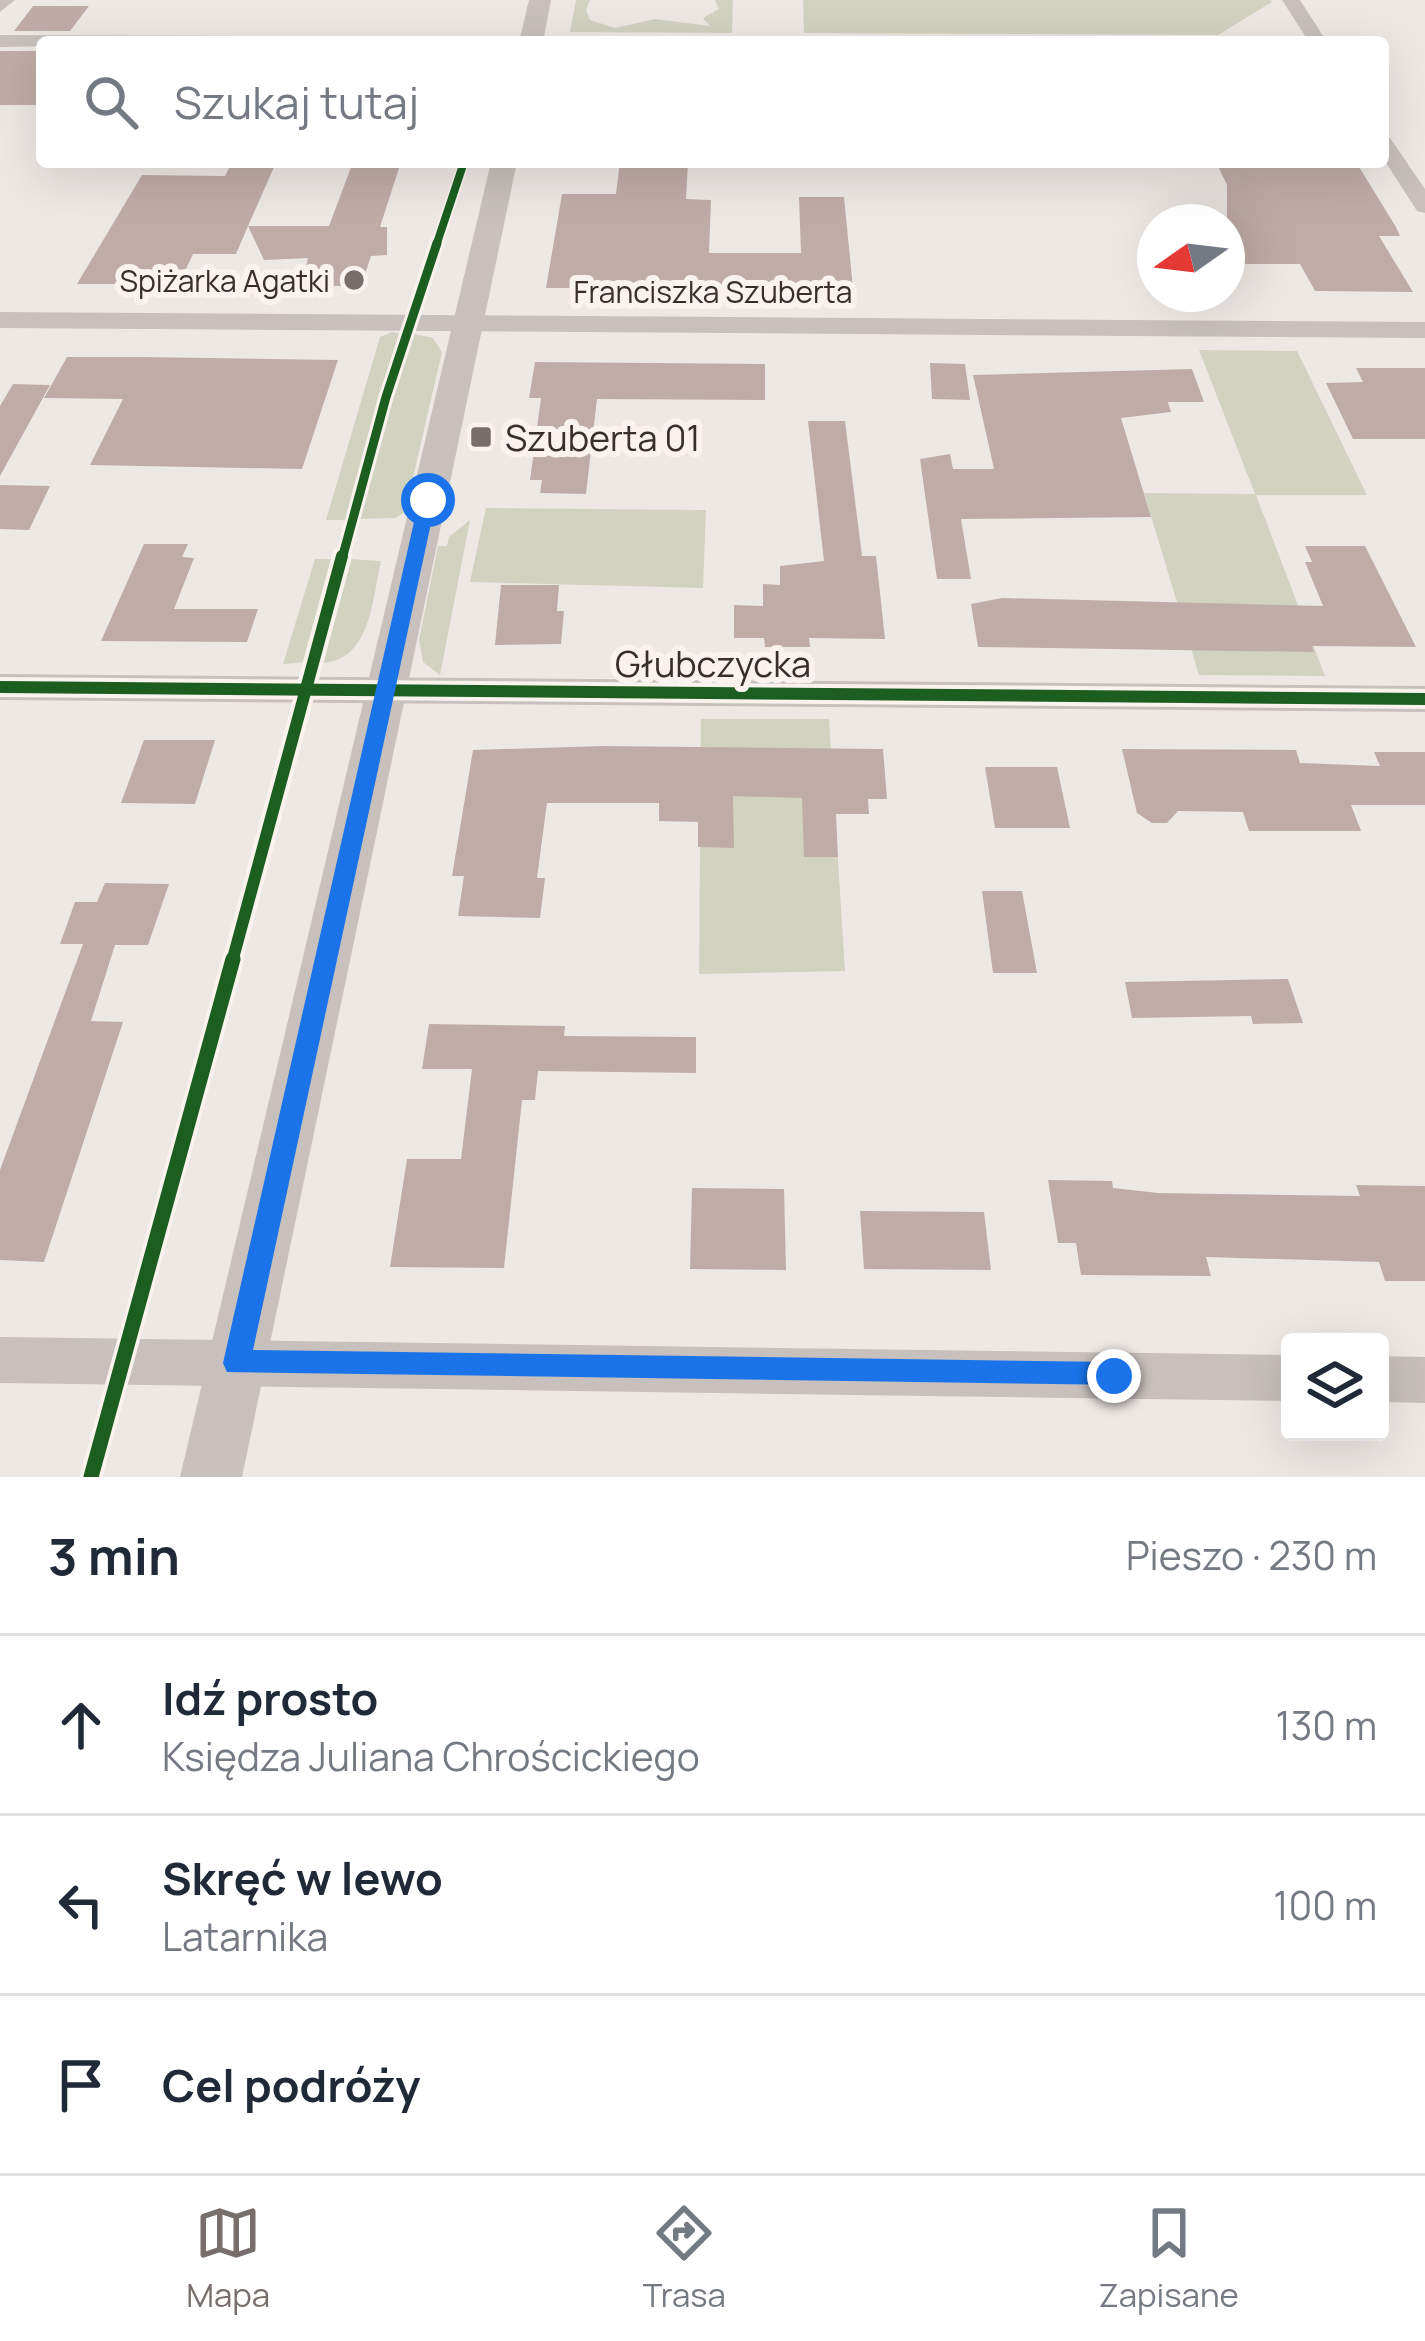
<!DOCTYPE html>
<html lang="pl">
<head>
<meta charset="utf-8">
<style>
	:root { --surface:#fff; --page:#f2f2f3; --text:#1f2937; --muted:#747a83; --line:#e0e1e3; --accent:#786f6c }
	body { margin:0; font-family:Manrope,sans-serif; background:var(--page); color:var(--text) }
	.controls { position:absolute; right:36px; bottom:36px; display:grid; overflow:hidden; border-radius:12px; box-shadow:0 12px 48px #0002 }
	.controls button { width:108px; height:108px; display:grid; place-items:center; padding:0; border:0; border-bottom:3px solid var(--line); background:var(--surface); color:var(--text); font:60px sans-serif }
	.compass { position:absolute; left:1137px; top:204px; width:108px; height:108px; border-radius:50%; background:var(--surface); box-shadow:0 12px 48px #0002; rotate:256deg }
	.stop { position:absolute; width:36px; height:36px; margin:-27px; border:9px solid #1a73e8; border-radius:50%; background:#fff }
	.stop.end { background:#1a73e8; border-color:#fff; box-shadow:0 3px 12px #0008 }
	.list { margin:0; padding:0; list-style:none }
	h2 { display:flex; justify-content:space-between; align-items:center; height:156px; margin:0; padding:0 48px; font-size:51px }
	h2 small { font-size:39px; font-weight:400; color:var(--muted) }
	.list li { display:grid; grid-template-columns:78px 1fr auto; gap:36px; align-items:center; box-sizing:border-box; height:180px; padding:0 48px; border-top:3px solid var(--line) }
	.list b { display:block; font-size:45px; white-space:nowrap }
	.list p { margin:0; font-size:39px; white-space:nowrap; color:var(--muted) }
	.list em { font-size:39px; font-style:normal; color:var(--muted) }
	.icon { flex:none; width:66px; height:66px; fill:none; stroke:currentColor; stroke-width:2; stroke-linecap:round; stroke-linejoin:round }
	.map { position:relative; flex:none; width:1425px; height:1477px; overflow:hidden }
	.search { position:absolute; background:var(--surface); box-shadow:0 12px 48px #0002; left:36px; right:36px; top:36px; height:132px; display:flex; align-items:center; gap:30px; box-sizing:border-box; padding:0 42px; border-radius:12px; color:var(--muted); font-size:45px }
	.sheet { height:696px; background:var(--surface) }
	nav { display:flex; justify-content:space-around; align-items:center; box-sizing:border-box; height:168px; border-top:3px solid var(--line); background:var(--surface); font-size:33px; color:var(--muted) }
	nav a { display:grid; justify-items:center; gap:6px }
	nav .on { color:var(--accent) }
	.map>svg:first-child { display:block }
	.green { fill:#d1d2c0 }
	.building { fill:#c0aca7 }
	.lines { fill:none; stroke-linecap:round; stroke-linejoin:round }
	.minor { fill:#c7c0bd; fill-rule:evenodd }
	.tertiary { fill:#c7c0bd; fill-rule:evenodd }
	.cycleway-far3-casing { stroke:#f9f2ed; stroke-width:12 }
	.cycleway-far2-casing { stroke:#f9f2ed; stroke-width:15 }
	.cycleway-far1-casing { stroke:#f9f2ed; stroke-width:20 }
	.cycleway-casing { stroke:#f9f2ed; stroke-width:22 }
	.cycleway-far3 { stroke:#1b5e20; stroke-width:8 }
	.cycleway-far2 { stroke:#1b5e20; stroke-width:9 }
	.cycleway-far1 { stroke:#1b5e20; stroke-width:12 }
	.cycleway { stroke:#1b5e20; stroke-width:15 }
	.route { fill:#1a73e8 }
	.poi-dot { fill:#786f6c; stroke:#f9f2ed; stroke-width:4.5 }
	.labels { text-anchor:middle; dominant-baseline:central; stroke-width:12; stroke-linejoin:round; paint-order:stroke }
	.far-poi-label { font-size:30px; fill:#382e2b; stroke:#f9f2ed; text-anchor:end }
	.far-street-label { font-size:30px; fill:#382e2b; stroke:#f9f2ed }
	.poi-label { font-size:36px; fill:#382e2b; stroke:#f9f2ed; text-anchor:start }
	.street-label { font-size:36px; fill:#382e2b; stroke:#f9f2ed }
</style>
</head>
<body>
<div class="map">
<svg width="1425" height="1477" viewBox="0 0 1425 1477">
	<rect width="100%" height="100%" fill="#eee8e5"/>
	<g class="green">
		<polygon points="576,0 590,0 586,10 590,20 615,28 655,19 710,26 703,18 719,9 715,0 733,0 732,33 570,32"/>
		<polygon points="803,0 1270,0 1272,2 1218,35 804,33"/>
		<polygon points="392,332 399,333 347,520 326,520 380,337"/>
		<polygon points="410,333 433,338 442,352 405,512 395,518 359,519"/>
		<polygon points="1199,350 1297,351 1367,495 1256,495 1325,676 1199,675 1144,493 1255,494"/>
		<polygon points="486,508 706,510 703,588 470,582"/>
		<polygon points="470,520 440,675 423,662 419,640 438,546 447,546 449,537"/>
		<polygon points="315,559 336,559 307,662 283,664"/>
		<path d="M348 559 381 561C372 600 371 660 322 663Z"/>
		<polygon points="701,719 829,719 845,971 699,974"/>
	</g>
	<g class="building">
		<polygon points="33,6 89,6 70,31 14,31"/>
		<rect x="0" y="51" width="42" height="54"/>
		<polygon points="232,162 270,162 268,167 274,167 248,226 329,226 353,162 401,162 380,227 387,227 387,255 371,256 361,286 307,286 315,267 306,266 308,258 264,260 248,226 236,254 193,254 179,284 77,284 142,175 225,176"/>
		<polygon points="620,162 688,162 686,199 711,200 709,253 801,253 799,197 844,197 853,288 546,288 562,194 616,194"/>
		<polygon points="1216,162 1356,162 1396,227 1400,236 1379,236 1413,292 1315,291 1300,264 1227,264 1227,185"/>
		<polygon points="67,357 144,357 338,360 302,469 90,465 123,399 44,398"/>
		<polygon points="535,362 765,364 765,400 597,399 586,494 540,493 542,480 530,480 541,398 529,398"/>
		<polygon points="930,363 965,364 970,400 932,399"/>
		<polygon points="1356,368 1425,368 1425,439 1353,439 1326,383 1363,382"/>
		<polygon points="1192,369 1204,402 1168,402 1171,412 1121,418 1151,517 961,519 971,579 937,579 920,459 950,454 953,469 994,469 973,375"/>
		<polygon points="13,384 50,385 0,476 0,406"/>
		<polygon points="808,421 845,421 862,556 876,556 885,639 809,638 810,647 765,647 764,638 734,638 734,605 763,606 763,584 780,585 780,566 824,561"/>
		<polygon points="0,485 50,486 29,530 0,529"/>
		<polygon points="144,544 188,544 182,557 194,558 174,609 258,609 247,642 101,641"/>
		<polygon points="1305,546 1365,546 1416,647 1312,646 1314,652 978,647 971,604 1002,598 1323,606 1305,562 1312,562"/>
		<polygon points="501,585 559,585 557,611 564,611 561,644 495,645"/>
		<polygon points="144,740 215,740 195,804 121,803"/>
		<polygon points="603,746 883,749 887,799 868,799 869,814 836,814 838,857 804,857 802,798 733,796 734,848 698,847 698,822 659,821 659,803 547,803 537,878 545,878 540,918 458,916 464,876 452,876 473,750"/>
		<polygon points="1122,749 1296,750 1300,763 1380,766 1374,752 1425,752 1425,805 1351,805 1361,831 1249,831 1243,812 1178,811 1167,823 1152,823 1137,813"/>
		<polygon points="985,767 1057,767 1070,828 995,828"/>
		<polygon points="105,883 169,884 148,945 115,945 91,1021 123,1022 44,1262 0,1260 0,1170 83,944 60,944 75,902 97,902"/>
		<polygon points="982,891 1022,891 1037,973 993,973"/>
		<polygon points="1288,979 1303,1023 1253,1024 1251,1016 1132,1018 1125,982"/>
		<polygon points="429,1024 565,1026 564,1036 696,1037 696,1073 538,1071 535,1100 522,1100 504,1268 390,1267 407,1159 461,1159 472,1069 422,1069"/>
		<polygon points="1048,1180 1112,1181 1113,1188 1158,1193 1360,1196 1356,1185 1425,1186 1425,1281 1385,1281 1379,1262 1206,1257 1211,1276 1081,1275 1076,1243 1058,1243"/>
		<polygon points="692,1188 784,1189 786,1270 690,1269"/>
		<polygon points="860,1211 984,1212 991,1270 864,1269"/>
	</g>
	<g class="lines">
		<g class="minor">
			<polygon points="0,0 15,0 0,12"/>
			<polygon points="1282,0 1300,0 1327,42 1309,42"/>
			<polygon points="0,35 241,36 250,42 0,47"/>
			<polygon points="1383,136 1390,138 1425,189 1425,213 1417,211 1383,158"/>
			<polygon points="0,312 1425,322 1425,338 0,328"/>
			<polygon points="0,674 1425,686 1425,712 0,700"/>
			<polygon points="0,1337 1290,1355 1290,1401 0,1383"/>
			<polygon points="1380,1356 1425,1357 1425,1403 1380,1402"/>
		</g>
		<g class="tertiary">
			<polygon points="529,0 551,0 543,42 519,42"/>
			<polygon points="491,162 517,162 242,1477 180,1477"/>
		</g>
		<g class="cycleway-far3-casing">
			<polyline id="cycleway-far3" points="436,246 464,162"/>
		</g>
		<g class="cycleway-far2-casing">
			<polyline id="cycleway-far2" points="342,559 386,397 437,243"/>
		</g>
		<g class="cycleway-far1-casing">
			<g id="cycleway-far1">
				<polyline points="0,687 1425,699"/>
				<polyline points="232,962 342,556"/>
			</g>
		</g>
		<g class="cycleway-casing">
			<polyline id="cycleway" points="91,1477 233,959"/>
		</g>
		<use href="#cycleway-far3" class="cycleway-far3"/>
		<use href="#cycleway-far2" class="cycleway-far2"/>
		<use href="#cycleway-far1" class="cycleway-far1"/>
		<use href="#cycleway" class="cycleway"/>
	</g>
	<polygon class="route" points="428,494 436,500 253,1350 1114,1362 1128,1376 1124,1385 227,1372 223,1363 419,500"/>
	<g class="poi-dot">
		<circle cx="354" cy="280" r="12"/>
		<rect x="469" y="425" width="24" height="24" rx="6"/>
	</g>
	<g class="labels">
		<g class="far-poi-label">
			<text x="330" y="280">Spiżarka Agatki</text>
		</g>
		<g class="far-street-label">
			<text x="713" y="291">Franciszka Szuberta</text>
		</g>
		<g class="poi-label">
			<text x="505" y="437">Szuberta 01</text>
		</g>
		<g class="street-label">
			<text x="713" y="663">Głubczycka</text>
		</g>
	</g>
</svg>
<div class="controls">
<button><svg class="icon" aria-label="layers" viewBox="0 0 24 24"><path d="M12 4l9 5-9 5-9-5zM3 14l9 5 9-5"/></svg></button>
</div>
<svg class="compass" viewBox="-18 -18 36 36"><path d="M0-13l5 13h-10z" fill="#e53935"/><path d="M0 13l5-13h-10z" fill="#747a83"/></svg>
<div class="stop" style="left:428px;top:500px"></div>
<div class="stop end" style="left:1114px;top:1376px"></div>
<div class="search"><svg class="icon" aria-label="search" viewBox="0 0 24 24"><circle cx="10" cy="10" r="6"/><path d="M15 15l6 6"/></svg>Szukaj tutaj</div>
</div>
<section class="sheet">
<h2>3 min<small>Pieszo · 230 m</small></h2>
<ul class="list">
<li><svg class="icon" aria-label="ahead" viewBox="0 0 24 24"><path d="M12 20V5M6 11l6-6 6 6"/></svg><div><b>Idź prosto</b><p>Księdza Juliana Chrościckiego</p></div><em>130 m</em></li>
<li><svg class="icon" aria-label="left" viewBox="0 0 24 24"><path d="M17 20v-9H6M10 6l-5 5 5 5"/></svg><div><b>Skręć w lewo</b><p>Latarnika</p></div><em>100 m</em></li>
<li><svg class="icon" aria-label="arrive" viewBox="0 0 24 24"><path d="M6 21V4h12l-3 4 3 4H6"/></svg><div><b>Cel podróży</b></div></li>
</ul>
</section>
<nav>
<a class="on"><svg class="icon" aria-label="map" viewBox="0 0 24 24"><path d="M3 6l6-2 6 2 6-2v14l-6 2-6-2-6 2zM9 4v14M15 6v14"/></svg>Mapa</a>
<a><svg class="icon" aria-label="directions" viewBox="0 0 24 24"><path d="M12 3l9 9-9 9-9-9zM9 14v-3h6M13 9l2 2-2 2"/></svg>Trasa</a>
<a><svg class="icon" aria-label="saved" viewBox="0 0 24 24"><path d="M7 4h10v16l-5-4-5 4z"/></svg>Zapisane</a>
</nav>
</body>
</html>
